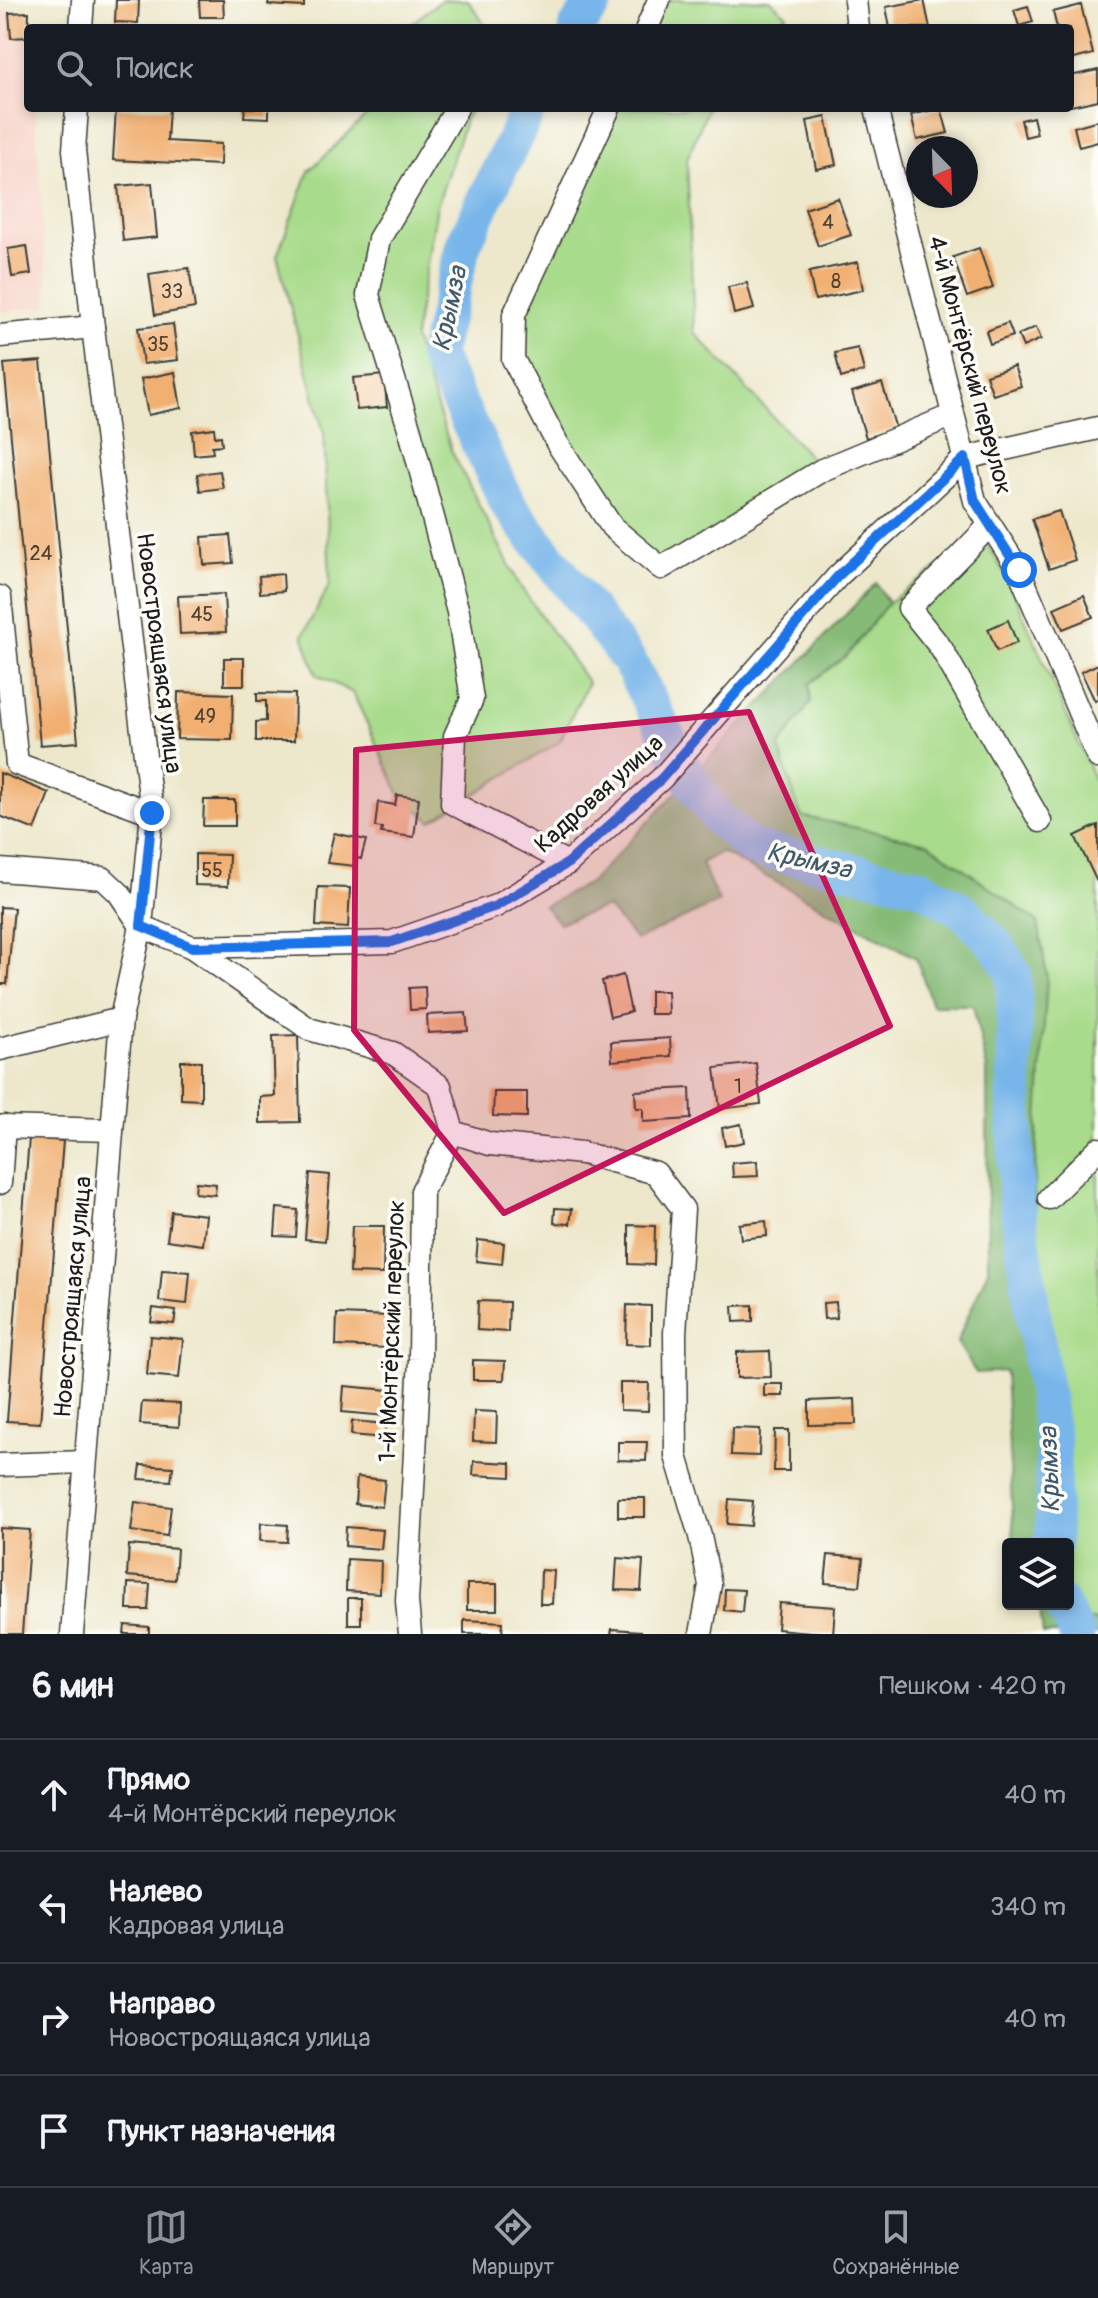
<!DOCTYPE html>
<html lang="ru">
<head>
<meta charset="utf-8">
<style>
	:root { --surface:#171b24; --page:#20242c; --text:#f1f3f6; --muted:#9ea1a6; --line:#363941; --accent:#8c9099 }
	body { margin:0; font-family:Pangolin,sans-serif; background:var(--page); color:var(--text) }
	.controls { position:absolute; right:24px; bottom:24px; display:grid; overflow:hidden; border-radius:8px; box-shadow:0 4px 12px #0003 }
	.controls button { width:72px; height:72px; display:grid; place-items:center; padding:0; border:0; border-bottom:2px solid var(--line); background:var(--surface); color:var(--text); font:40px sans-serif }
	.compass { position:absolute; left:906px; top:136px; width:72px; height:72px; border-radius:50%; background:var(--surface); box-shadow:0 4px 12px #0003; rotate:157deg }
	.stop { position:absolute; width:24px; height:24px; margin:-18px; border:6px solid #1a73e8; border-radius:50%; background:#fff }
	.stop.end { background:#1a73e8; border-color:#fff; box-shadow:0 2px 8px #0008 }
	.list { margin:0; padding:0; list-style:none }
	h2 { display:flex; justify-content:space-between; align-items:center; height:104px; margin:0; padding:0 32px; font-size:34px }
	h2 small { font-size:26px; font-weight:400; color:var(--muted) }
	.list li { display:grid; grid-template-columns:52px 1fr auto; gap:24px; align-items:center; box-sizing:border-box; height:112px; padding:0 32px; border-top:2px solid var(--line) }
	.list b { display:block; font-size:30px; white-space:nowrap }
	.list p { margin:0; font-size:26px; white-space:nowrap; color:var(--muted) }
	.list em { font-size:26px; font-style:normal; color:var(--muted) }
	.icon { flex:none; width:44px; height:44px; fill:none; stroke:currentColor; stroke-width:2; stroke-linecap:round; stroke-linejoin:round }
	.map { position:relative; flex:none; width:1098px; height:1634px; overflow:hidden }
	.search { position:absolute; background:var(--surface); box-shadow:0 4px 12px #0003; left:24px; right:24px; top:24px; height:88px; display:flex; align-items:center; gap:20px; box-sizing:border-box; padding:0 28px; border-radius:8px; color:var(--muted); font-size:30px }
	.sheet { height:552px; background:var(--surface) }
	nav { display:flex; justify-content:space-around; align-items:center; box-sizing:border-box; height:112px; border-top:2px solid var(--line); background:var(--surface); font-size:22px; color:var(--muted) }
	nav a { display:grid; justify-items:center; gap:4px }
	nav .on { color:var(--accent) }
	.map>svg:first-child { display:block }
	.built { fill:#f7d1c6 }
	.green { fill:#a8db8b; stroke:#627c54; stroke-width:2 }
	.forest { fill:#86bb77; stroke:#516c4a; stroke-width:2 }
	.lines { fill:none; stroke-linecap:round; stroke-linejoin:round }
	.river { stroke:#77b5ea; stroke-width:36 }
	.building { fill:#f1b072 }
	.minor-casing { stroke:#3b3b36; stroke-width:25 }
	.minor { stroke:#fff; stroke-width:22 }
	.route { stroke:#1a73e8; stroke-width:10 }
	.marked { fill:#c2185b; fill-opacity:0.2; stroke:#c2185b; stroke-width:6; stroke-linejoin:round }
	.labels { text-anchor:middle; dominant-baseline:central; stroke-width:7; stroke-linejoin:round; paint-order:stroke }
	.number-label { font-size:20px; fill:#514132 }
	.street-label { font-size:24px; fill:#1c1c1c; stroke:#fdfcf7 }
	.water-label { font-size:26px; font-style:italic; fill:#40596e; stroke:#fdfcf7 }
</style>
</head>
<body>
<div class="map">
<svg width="1098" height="1634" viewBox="0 0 1098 1634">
	<rect width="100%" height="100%" fill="#fdfcf7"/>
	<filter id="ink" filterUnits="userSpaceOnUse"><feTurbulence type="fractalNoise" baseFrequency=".0125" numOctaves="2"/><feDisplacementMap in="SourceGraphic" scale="16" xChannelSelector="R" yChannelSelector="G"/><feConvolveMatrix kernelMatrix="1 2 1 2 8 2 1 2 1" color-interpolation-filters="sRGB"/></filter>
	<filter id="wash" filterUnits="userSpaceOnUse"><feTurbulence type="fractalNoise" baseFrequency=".006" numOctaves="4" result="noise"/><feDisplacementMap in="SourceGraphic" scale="32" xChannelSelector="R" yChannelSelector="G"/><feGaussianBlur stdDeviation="1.8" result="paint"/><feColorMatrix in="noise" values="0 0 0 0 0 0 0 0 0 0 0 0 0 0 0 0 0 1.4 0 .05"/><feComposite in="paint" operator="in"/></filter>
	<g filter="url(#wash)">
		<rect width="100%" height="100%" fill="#ede8cc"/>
		<polygon class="built" points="0,11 29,12 28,108 35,108 48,306 0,312"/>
		<g class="green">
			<polygon points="441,0 468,0 487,28 406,28"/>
			<polygon points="659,0 770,0 787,15 771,28 647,28"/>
			<polygon points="370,108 473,108 466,118 437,206 414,338 452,452 520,586 588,683 559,742 431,821 399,793 353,693 317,675 303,635 330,584 324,433 277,256 309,171 369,113"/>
			<polygon points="609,108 708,108 687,159 694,332 822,470 661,568 612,527 513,359 514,315"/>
			<polygon points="982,536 1008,579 1098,788 1098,1621 1086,1620 1068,1589 1068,1544 1054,1544 1066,1469 1023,1319 1036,1266 1034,1185 927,843 800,816 778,747 811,702 809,684 848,654 888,603"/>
		</g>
		<g class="forest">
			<polygon points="876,583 888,603 848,654 809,684 811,702 779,747 801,816 928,843 1038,922 1047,977 1034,1185 1036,1266 1023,1319 1044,1400 1061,1409 1066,1469 1054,1544 1014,1544 1005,1371 976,1373 957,1342 988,1270 987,1069 973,1005 932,1005 916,958 721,852 701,863 719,902 636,940 607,907 559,923 544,906 591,882"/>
			<polygon points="1068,1589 1086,1620 1098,1621 1098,1634 1043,1634 1040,1609 1031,1604 1068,1604"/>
		</g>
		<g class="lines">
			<g class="river">
				<polyline points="576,28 596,0"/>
				<polyline points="529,108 464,243 436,355 509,506 629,661 689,778 718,818 752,848 920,886 963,911 997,946 1014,974 1016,1199 1053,1444 1053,1544"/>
				<polyline points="1061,1604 1077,1634"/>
			</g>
		</g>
		<g id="blocks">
			<g class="building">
				<polygon points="116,0 139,0 138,23 115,22"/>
				<polygon points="199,0 223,0 224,17 200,17"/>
				<polygon points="269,0 304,0 304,7 268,5"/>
				<polygon points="924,0 930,28 890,28 886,7"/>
				<polygon points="1081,5 1093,54 1070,60 1070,28 1057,28 1053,12"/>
				<polygon points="1028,6 1033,22 1019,26 1014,10"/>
				<polygon points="29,12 28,37 11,38 9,13"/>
				<polygon points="1098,70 1098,100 1071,106 1070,76"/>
				<polygon points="116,108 169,108 167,141 221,144 220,165 113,160"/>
				<polygon points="245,108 269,108 269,118 244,117"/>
				<polygon points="941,108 948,133 917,140 911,115"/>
				<polygon points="826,117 836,165 816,169 807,121"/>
				<polygon points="1033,117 1037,134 1025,137 1021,120"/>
				<polygon points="1098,120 1098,142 1079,147 1074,127"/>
				<polygon points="152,183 157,237 123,241 118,186"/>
				<polygon points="838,198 851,235 818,246 805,209"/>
				<polygon points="27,246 31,274 12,277 8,249"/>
				<polygon points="979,248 993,288 967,297 953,257"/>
				<polygon points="858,262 863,290 815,300 809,272"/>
				<polygon points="189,268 195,308 155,315 149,274"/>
				<polygon points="747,283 754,309 734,314 728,287"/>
				<polygon points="1008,323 1013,336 990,344 986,331"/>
				<polygon points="173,324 178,360 143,364 138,328"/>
				<polygon points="1036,327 1041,339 1023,347 1018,335"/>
				<polygon points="858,348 864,371 841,378 835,353"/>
				<polygon points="41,361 78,742 40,745 4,364"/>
				<polygon points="1014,366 1021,386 993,395 986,375"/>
				<polygon points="175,372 181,408 148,415 141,379"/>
				<polygon points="384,375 387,407 357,410 353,378"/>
				<polygon points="882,383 896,429 866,438 852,392"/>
				<polygon points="214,428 215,437 221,436 222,445 212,446 213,453 194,455 192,431"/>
				<polygon points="220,471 223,488 200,491 197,474"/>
				<polygon points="1059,511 1075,560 1049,569 1032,519"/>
				<polygon points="230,535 233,563 204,565 202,537"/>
				<polygon points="283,574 284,591 260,593 259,576"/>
				<polygon points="224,594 226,632 180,634 178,596"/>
				<polygon points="1084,595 1093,617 1063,629 1054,608"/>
				<polygon points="1008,620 1017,643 997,651 988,629"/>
				<rect x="224" y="658" width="20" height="27"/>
				<polygon points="1098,664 1098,699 1095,701 1081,672"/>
				<polygon points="178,692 233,694 232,740 177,739"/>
				<polygon points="257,693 295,694 294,741 256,741 256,722 266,721 266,701 257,701"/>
				<polygon points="0,773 49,793 35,830 0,816"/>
				<polygon points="397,795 419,798 414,837 381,833 382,828 375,827 378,802 395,805"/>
				<polygon points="204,800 235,800 235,826 203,826"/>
				<polygon points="1098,825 1098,884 1075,836"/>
				<polygon points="334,833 366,840 361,859 357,858 355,866 327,863"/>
				<polygon points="195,854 229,855 228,886 195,885"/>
				<polygon points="318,887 350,888 348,928 316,926"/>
				<polygon points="0,907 14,908 7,984 0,984"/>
				<polygon points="623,975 631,1012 610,1017 602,981"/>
				<polygon points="425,987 426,1009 410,1010 409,988"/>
				<polygon points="650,991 667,991 668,1014 650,1014"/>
				<polygon points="466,1013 468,1031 428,1033 427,1015"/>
				<polygon points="298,1035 300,1122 260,1123 260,1097 275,1096 273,1036"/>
				<polygon points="670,1038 671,1056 612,1061 611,1042"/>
				<polygon points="181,1061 201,1061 201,1100 181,1099"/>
				<polygon points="756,1063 761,1104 720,1109 715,1068"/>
				<polygon points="690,1088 691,1119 643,1122 643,1108 636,1108 635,1091"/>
				<polygon points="494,1092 527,1092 527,1117 493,1116"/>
				<polygon points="741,1124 744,1142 725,1146 722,1128"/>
				<polygon points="29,1138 63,1141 40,1423 7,1421"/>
				<polygon points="757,1161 758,1176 733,1177 732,1163"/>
				<polygon points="310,1173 330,1175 325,1241 305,1239"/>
				<polygon points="196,1182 216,1184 215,1195 195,1193"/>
				<polygon points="277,1208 298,1210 296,1237 275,1236"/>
				<polygon points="555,1208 572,1209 570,1224 554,1223"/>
				<polygon points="171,1211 206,1215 203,1245 167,1240"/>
				<polygon points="766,1221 767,1236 741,1239 739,1224"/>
				<polygon points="629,1225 655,1226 654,1265 629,1264"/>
				<polygon points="352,1226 384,1226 383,1274 350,1273"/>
				<polygon points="478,1240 504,1243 502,1264 476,1261"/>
				<polygon points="162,1270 190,1272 187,1304 159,1301"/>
				<polygon points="478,1301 509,1302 508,1332 477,1330"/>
				<polygon points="836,1302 837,1318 824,1319 823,1303"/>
				<polygon points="627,1305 651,1306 651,1345 626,1344"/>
				<polygon points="753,1305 753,1321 734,1322 733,1306"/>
				<polygon points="153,1308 176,1311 174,1324 151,1322"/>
				<polygon points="337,1314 392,1316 391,1348 336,1346"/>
				<polygon points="150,1336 183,1339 179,1378 147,1375"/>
				<polygon points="770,1351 771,1377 737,1378 737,1352"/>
				<polygon points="473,1360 505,1361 504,1380 473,1380"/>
				<polygon points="620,1383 649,1383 648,1411 620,1410"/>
				<rect x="764" y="1384" width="19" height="12"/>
				<polygon points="344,1386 388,1390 386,1416 342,1412"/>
				<polygon points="855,1399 856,1424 809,1425 809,1401"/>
				<polygon points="142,1402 180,1404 179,1427 140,1424"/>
				<polygon points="474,1411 497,1412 496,1442 473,1441"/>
				<polygon points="352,1421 386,1424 385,1438 351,1435"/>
				<polygon points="732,1428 760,1429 759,1456 731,1455"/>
				<polygon points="775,1430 789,1430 789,1471 774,1471"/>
				<polygon points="618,1442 647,1442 646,1461 618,1460"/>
				<polygon points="474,1461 511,1463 511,1477 473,1475"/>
				<polygon points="141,1465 173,1467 171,1481 139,1479"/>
				<polygon points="357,1477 385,1480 382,1507 355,1504"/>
				<rect x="618" y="1498" width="27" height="19"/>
				<polygon points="729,1499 753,1501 751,1526 727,1524"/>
				<polygon points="135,1502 171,1507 167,1536 131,1531"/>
				<polygon points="261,1523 288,1525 287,1542 260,1541"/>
				<polygon points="346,1527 383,1530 381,1549 345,1546"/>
				<polygon points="0,1528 30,1530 22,1634 0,1634"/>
				<polygon points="129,1545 177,1549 175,1580 127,1576"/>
				<polygon points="828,1555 863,1558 860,1586 825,1583"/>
				<polygon points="617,1558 643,1560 641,1591 615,1590"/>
				<polygon points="347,1559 381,1561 380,1593 346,1591"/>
				<polygon points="541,1570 554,1571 552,1604 540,1604"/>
				<polygon points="128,1583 150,1584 148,1610 127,1610"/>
				<rect x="467" y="1584" width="30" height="26"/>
				<polygon points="725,1589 744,1590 742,1612 724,1610"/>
				<rect x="348" y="1598" width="13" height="26"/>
				<polygon points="779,1603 835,1607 833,1634 777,1629"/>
				<polygon points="464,1620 503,1622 502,1634 464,1634"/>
				<polygon points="125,1625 149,1627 149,1634 124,1634"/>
				<polygon points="612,1629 641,1631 640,1634 611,1634"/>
			</g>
		</g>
	</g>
	<g filter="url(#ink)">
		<use href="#blocks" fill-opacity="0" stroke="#3b3b36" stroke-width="2"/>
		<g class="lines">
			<g class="minor-casing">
				<g id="minor">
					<polyline points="855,0 858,28"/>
					<polyline points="81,28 83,0"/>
					<polyline points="647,28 659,0"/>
					<polyline points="457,108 379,239 368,295 410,431 458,612 472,699 455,736 452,803 568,863"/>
					<polyline points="609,108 514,315 513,359 557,443 612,527 661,568 822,470 953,415"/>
					<polyline points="876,108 975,501 1019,570 1098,757"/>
					<polyline points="0,336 93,327"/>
					<polyline points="990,525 909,608 941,648 1040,821"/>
					<polyline points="0,597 17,764 152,813"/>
					<polyline points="0,870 103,878 119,893 141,926 192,947 392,942 496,906 568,863 662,778 838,576 965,458 1098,428"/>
					<polyline points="192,947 309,1029 393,1053 440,1086 453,1132 422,1191 420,1359 407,1601 410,1634"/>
					<polyline points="0,1049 121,1019"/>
					<polyline points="0,1127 112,1130"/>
					<polyline points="453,1132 490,1144 582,1153 656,1173 683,1209 675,1333 676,1456 700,1536 710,1585 701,1634"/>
					<polyline points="0,1183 4,1126"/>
					<polyline points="1049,1198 1098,1149"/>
					<polyline points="0,1465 85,1462"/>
					<polyline points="72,1634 121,1019 141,926 152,813 93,327 74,150 77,108"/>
				</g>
			</g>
			<use href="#minor" class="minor"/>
		</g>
	</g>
	<g class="lines" filter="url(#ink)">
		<polyline class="route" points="152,813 141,926 192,947 392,942 496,906 568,863 662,778 838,576 965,458 975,501 1019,570"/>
	</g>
	<path class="marked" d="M749 712 890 1026 504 1213 354 1030 356 750Z"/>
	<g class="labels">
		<g class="number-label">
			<text x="828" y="222">4</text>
			<text x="836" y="281">8</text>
			<text x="172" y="291">33</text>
			<text x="158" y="344">35</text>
			<text x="41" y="553">24</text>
			<text x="202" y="614">45</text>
			<text x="205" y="716">49</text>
			<text x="212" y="870">55</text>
			<text x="738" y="1086">1</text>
		</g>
		<g class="street-label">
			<text transform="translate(970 365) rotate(75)">4-й Монтёрский переулок</text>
			<text transform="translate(159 653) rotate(83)">Новостроящаяся улица</text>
			<text transform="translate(599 794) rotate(-42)">Кадровая улица</text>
			<text transform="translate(73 1297) rotate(-85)">Новостроящаяся улица</text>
			<text transform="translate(392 1331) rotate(-88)">1-й Монтёрский переулок</text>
		</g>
		<g class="water-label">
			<text transform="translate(450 309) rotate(-78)">Крымза</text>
			<text transform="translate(809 861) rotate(13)">Крымза</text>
			<text transform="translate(1050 1470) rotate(-92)">Крымза</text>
		</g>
	</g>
</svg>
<div class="controls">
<button><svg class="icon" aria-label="layers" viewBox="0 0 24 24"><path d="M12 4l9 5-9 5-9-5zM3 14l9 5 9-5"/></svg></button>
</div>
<svg class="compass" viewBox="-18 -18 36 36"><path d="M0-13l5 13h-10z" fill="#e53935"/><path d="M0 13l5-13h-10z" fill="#9ea1a6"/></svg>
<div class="stop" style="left:1019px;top:570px"></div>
<div class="stop end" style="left:152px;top:813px"></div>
<div class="search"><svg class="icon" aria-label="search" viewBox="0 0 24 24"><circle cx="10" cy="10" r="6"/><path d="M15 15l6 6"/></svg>Поиск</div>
</div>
<section class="sheet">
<h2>6 мин<small>Пешком · 420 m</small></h2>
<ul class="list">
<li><svg class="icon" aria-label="ahead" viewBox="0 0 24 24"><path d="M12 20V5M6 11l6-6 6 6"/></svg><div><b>Прямо</b><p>4-й Монтёрский переулок</p></div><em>40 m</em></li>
<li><svg class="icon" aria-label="left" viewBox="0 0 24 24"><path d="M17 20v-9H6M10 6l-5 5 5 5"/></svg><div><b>Налево</b><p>Кадровая улица</p></div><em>340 m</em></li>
<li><svg class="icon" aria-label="right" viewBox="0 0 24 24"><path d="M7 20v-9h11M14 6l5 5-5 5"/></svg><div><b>Направо</b><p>Новостроящаяся улица</p></div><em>40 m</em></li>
<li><svg class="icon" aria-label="arrive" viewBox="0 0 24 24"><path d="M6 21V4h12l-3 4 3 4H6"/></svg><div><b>Пункт назначения</b></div></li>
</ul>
</section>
<nav>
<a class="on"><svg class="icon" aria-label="map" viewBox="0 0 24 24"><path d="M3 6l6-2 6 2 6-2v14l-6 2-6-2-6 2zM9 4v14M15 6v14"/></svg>Карта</a>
<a><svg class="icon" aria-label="directions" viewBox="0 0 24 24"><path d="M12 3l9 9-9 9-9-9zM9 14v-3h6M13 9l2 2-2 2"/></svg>Маршрут</a>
<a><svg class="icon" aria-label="saved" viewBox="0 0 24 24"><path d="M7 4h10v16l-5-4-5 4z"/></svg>Сохранённые</a>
</nav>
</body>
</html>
